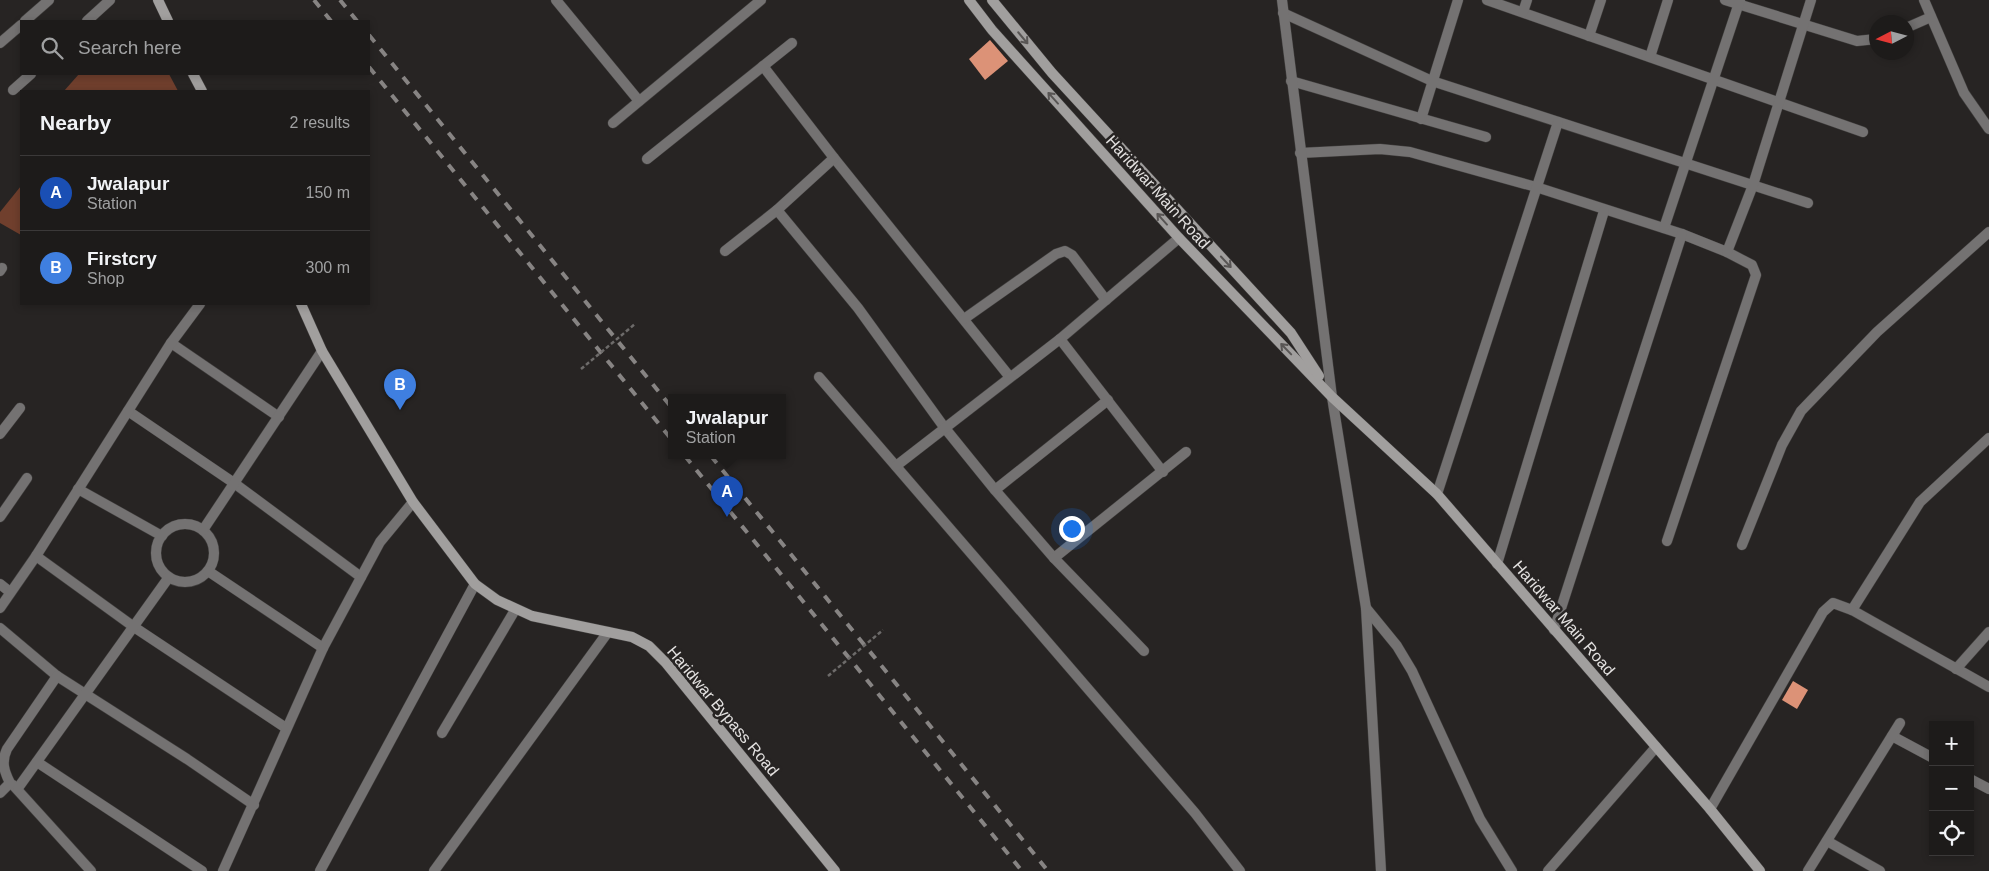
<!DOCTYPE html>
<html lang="en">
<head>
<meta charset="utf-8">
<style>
	:root { --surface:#1d1b1a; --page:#252423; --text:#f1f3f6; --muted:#a0a1a2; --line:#3b3939; --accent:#db2777 }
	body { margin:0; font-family:Helvetica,sans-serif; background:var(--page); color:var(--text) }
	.controls { position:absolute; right:15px; bottom:15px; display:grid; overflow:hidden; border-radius:0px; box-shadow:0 2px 8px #0003 }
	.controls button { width:45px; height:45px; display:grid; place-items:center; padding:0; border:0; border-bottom:1px solid var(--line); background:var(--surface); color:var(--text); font:25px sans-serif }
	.compass { position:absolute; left:1869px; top:15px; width:45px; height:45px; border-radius:50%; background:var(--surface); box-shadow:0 2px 8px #0003; rotate:264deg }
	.you { position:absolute; left:1071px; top:528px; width:18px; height:18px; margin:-12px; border:4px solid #fff; border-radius:50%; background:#1a73e8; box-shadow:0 0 0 8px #1a73e833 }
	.badge { display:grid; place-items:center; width:32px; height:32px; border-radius:50%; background:var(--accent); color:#fff; font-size:16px; font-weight:700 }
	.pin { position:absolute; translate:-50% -41px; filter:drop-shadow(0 1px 2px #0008) }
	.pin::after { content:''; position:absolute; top:26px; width:18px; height:15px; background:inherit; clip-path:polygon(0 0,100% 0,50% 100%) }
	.popup { position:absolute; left:668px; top:394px; width:118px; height:65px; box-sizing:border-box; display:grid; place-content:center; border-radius:0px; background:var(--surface); filter:drop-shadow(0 1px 4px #0005); font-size:16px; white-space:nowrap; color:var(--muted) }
	.popup b { font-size:19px; color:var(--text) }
	.popup::after { content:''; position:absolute; left:50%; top:100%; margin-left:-10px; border:10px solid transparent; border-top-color:var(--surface) }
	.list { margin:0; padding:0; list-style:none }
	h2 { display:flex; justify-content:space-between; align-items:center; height:65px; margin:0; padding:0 20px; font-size:21px }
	h2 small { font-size:16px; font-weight:400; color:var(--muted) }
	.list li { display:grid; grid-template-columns:32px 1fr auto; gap:15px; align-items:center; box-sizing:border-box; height:75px; padding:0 20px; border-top:1px solid var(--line) }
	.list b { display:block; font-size:19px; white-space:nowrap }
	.list p { margin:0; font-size:16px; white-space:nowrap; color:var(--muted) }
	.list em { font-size:16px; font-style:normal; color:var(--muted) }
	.icon { flex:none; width:28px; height:28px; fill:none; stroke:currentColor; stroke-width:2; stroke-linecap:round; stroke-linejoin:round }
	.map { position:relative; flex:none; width:1989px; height:871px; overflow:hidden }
	.search { position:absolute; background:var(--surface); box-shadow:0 2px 8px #0003; left:20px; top:20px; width:350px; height:55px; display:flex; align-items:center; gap:12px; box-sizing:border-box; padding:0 18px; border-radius:0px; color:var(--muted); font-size:19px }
	.panel { position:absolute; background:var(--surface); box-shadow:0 2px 8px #0003; left:20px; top:90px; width:350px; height:215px; border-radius:0px }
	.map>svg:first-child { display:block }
	.green { fill:#703f2d }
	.building { fill:#dc9277 }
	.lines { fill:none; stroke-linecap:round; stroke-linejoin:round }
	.minor-casing { stroke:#413f3e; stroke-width:11 }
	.tertiary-casing { stroke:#413f3e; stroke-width:11 }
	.secondary-casing { stroke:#413f3e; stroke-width:11 }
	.minor { stroke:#747272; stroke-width:10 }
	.tertiary { stroke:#747272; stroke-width:10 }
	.secondary { stroke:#a19f9e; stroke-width:10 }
	.rail { stroke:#878483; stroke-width:4; stroke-dasharray:9 9; stroke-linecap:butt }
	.path-bridge { stroke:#6d6b6a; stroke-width:2.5; stroke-dasharray:4 2.5; stroke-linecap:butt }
	.oneway { stroke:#585554 }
	.labels { text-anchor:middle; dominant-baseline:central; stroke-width:5; stroke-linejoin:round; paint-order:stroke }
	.street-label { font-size:16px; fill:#e4e2e1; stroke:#272423 }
</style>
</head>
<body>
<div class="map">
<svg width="1989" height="871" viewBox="0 0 1989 871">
	<rect width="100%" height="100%" fill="#272423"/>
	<g class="green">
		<polygon points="79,74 169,74 178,91 64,91"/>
		<polygon points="21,186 21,235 0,223 0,212"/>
	</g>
	<g class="building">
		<polygon points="990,40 1008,61 985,80 969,59"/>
		<polygon points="1793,681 1808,690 1797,709 1782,700"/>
	</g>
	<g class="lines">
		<g class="minor-casing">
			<g id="minor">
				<polyline points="556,0 639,101"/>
				<polyline points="1487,0 1863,132"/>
				<polyline points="1725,0 1857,41 1876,39"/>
				<polyline points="1924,0 1964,93 1989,129"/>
				<polyline points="1523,12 1527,0"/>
				<polyline points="1283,13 1432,81 1808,203"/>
				<polyline points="25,21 49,0"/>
				<polyline points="87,21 110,0"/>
				<polyline points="1906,28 1931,17"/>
				<polyline points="1589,36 1601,0"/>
				<polyline points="0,43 21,25"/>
				<polyline points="1650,57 1668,0"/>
				<polyline points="763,66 834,158 1009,376"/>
				<polyline points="1291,81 1486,137"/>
				<polyline points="13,90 31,74"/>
				<polyline points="1421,119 1458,0"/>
				<polyline points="613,123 761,0"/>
				<polyline points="1300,153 1380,149 1410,152 1536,187 1682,234 1727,252 1752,265 1756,275 1667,541"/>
				<polyline points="647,159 792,43"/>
				<polyline points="777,210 858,308 944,427 995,490 1054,558 1144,651"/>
				<polyline points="1664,228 1740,0"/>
				<polyline points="725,251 777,210 834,158"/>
				<polyline points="1727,252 1753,185 1811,0"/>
				<polyline points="0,271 2,268"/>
				<polyline points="964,319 1056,254 1065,251 1072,255 1106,300"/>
				<polyline points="1060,339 1163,472"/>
				<polyline points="171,343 279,417"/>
				<polyline points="819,377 1195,813 1240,871"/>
				<polyline points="128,411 234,483 361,577"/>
				<polyline points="0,434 20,408"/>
				<polyline points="896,466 1060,339 1179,238"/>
				<polyline points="78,489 162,536"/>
				<polyline points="995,490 1108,400"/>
				<polyline points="1437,494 1558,122"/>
				<polyline points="0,517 27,478"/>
				<circle cx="185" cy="553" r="29"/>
				<polyline points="203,530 322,351"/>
				<polyline points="1742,545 1782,445 1801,411 1877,332 1989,232"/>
				<polyline points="36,556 134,627 286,728"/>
				<polyline points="1054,558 1186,452"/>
				<polyline points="1497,564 1604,211"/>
				<polyline points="208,571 323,648"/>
				<polyline points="0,584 10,592"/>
				<polyline points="0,608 36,556 171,343 200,304"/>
				<polyline points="1366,608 1397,646 1412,671 1480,819 1512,871"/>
				<polyline points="1852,610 1920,502 1989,438"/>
				<polyline points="0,628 57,676 187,759 254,805"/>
				<polyline points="1554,630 1682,234"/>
				<polyline points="1956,669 1989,632"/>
				<polyline points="442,733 515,610"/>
				<polyline points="1892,736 1933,758"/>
				<polyline points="37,762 202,871"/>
				<polyline points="1970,779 1989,789"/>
				<polyline points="13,785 91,871"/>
				<polyline points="18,788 169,577"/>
				<path d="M0 793 10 783C4 771 1 762 7 749L57 676"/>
				<polyline points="1710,809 1823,612 1833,603 1852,610 1989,687"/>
				<polyline points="1827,841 1880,871"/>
				<polyline points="223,871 323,648 380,542 413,502"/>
				<polyline points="320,871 475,584"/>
				<polyline points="434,871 608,632"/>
				<polyline points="1548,871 1656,747"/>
				<polyline points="1808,871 1900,723"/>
			</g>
		</g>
		<g class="tertiary-casing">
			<polyline id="tertiary" points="1282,0 1332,397 1366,608 1381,871"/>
		</g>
		<g class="secondary-casing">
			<g id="secondary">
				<polyline points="158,0 168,21"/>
				<polyline points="969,0 992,30 1179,238 1332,397 1437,494 1710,809 1760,871"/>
				<polyline points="992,0 1052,73 1291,333 1319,376"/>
				<polyline points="193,74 202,91"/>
				<polyline points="301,304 322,351 413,502 475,584 497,600 532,616 632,637 649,646 666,663 835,871"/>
			</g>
		</g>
		<use href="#minor" class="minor"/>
		<use href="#tertiary" class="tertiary"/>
		<use href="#secondary" class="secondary"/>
		<g class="rail">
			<polyline points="314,0 331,21"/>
			<polyline points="340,0 357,21"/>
			<polyline points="369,35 672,408"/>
			<polyline points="369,67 672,440"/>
			<polyline points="685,456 1022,871"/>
			<polyline points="711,456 1048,871"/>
		</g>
		<g class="path-bridge">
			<polyline points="581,369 635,324"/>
			<polyline points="828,676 883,630"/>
		</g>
	</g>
	<defs><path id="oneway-shaft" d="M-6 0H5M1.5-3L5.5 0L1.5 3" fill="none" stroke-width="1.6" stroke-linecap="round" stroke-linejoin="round" transform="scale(1.25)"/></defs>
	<g class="oneway">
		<use href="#oneway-shaft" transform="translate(1023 38) rotate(50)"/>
		<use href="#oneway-shaft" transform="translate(1053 98) rotate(-132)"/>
		<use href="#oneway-shaft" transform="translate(1162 219) rotate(-132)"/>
		<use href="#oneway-shaft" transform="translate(1226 262) rotate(47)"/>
		<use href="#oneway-shaft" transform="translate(1286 349) rotate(-134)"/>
	</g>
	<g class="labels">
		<g class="street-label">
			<text transform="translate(1158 192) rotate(48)">Haridwar Main Road</text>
			<text transform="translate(1564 618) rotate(49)">Haridwar Main Road</text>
			<text transform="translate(723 711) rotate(50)">Haridwar Bypass Road</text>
		</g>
	</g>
</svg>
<div class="controls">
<button>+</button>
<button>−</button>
<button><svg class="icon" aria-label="locate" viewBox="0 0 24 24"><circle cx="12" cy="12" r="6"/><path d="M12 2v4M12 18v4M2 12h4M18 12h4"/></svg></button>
</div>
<svg class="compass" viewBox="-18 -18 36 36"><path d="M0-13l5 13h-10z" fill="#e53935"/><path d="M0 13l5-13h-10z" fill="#a0a1a2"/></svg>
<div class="you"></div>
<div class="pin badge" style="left:727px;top:517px;background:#1a4fb4">A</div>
<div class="popup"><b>Jwalapur</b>Station</div>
<div class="pin badge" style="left:400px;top:410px;background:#3f7fe0">B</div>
<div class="search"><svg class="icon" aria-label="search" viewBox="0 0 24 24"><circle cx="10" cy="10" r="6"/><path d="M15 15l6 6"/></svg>Search here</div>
<section class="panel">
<h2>Nearby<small>2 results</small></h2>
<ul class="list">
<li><span class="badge" style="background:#1a4fb4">A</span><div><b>Jwalapur</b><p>Station</p></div><em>150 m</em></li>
<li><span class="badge" style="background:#3f7fe0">B</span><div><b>Firstcry</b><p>Shop</p></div><em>300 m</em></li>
</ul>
</section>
</div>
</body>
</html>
